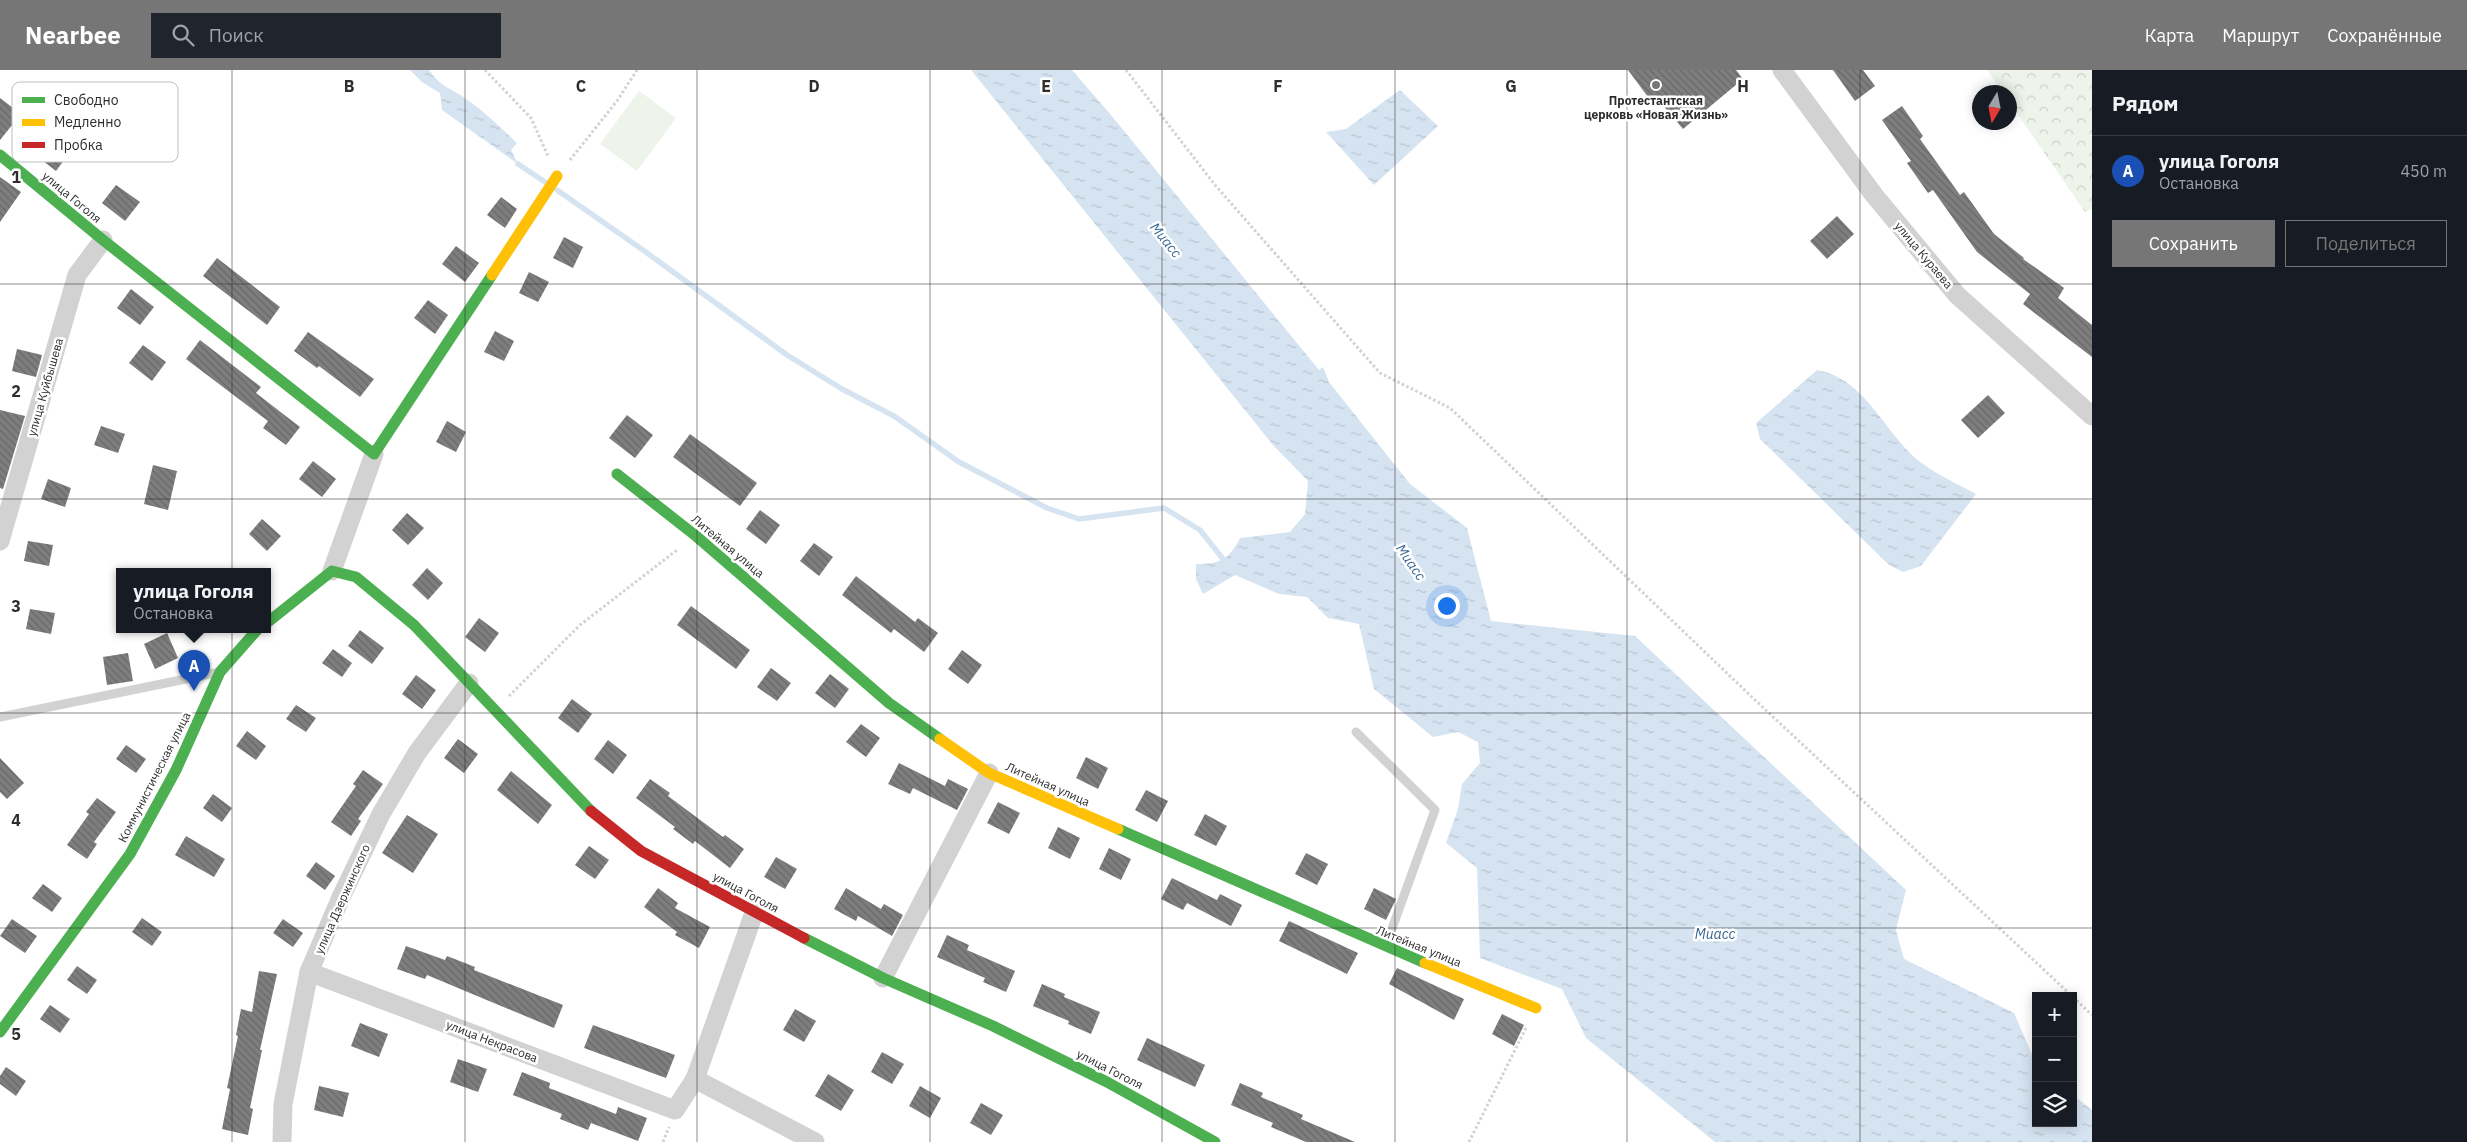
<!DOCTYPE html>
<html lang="ru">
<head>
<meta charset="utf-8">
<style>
	:root { --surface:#171b24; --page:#20242c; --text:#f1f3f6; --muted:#9ea1a6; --line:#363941; --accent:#767676 }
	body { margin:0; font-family:"IBM Plex Sans",sans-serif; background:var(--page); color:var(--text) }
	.controls { position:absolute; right:15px; bottom:15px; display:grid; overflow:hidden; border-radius:0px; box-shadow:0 2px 12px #0003 }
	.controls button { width:45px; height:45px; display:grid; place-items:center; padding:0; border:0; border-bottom:1px solid var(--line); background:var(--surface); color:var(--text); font:25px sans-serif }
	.compass { position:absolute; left:1972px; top:15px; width:45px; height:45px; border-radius:50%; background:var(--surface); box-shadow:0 2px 12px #0003; rotate:190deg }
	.you { position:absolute; left:1446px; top:535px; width:18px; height:18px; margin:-12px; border:4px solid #fff; border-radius:50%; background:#1a73e8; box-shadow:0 0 0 8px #1a73e833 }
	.badge { display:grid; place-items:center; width:32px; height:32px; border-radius:50%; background:var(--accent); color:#fff; font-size:16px; font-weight:700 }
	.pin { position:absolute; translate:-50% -41px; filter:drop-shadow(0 1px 2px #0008) }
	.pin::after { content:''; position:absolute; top:26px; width:18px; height:15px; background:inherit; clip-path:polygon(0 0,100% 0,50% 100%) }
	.popup { position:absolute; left:116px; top:498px; width:155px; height:65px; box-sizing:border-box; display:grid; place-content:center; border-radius:0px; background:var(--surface); filter:drop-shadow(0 1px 4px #0005); font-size:16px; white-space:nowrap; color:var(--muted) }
	.popup b { font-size:19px; color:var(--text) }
	.popup::after { content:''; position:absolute; left:50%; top:100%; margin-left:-10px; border:10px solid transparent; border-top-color:var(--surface) }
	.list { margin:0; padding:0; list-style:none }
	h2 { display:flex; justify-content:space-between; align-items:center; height:65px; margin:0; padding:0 20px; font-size:21px }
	h2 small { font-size:16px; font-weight:400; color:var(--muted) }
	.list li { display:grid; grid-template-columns:32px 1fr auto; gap:15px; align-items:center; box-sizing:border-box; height:70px; padding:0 20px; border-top:1px solid var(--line) }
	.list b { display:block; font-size:19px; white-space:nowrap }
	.list p { margin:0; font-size:16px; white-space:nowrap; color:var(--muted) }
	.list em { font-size:16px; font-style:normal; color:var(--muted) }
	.actions { display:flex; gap:10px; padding:15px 20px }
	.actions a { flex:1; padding:11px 0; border:1px solid var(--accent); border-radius:0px; text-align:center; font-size:18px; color:var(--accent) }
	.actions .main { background:var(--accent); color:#fff }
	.icon { flex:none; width:28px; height:28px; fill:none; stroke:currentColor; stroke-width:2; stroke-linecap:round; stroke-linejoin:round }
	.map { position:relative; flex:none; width:2092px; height:1072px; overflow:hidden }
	header { display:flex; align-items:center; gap:30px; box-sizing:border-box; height:70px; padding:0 25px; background:var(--accent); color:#fff }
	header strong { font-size:24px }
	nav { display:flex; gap:28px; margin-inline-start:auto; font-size:18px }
	.search { width:350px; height:45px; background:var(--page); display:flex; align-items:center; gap:12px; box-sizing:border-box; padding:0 18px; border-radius:0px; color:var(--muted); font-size:19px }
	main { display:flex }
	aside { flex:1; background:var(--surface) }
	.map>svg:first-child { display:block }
	.forest { fill:url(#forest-crowns) }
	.park { fill:#eef4ea }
	.water { fill:url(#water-ripples) }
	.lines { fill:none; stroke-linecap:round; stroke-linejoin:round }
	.stream { stroke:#d6e4f2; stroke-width:5.5 }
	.building { fill:url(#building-back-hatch) }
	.path { stroke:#d2d2d2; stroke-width:3; stroke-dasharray:2.5 2.5; stroke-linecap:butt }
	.lane { stroke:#d2d2d2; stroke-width:9 }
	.street { stroke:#d2d2d2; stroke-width:19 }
	.fast { stroke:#4caf50; stroke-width:11 }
	.slow { stroke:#ffc107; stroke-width:11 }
	.jam { stroke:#c62828; stroke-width:11 }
	.grid { fill:none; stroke:#2d2d2d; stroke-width:1; stroke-opacity:0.55 }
	.poi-dot { fill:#767676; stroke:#fff; stroke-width:2 }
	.labels { text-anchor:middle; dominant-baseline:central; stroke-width:5; stroke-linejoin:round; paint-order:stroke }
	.poi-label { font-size:12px; font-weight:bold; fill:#2d2d2d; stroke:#fff }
	.street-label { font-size:12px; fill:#2d2d2d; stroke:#fff }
	.water-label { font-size:14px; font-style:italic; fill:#376592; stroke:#fff }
	.key { fill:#fff; stroke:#c0c0c0; stroke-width:1 }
	.key-label { font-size:14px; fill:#2d2d2d }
	.grid-label { font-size:16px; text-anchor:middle; font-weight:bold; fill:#2d2d2d; stroke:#fff; stroke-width:5; stroke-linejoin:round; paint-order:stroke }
</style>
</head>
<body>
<header>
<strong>Nearbee</strong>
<div class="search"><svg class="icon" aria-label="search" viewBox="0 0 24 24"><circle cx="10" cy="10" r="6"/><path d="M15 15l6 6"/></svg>Поиск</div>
<nav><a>Карта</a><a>Маршрут</a><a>Сохранённые</a></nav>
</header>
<main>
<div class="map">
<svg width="2092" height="1072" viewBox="0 0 2092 1072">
	<defs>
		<pattern id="forest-crowns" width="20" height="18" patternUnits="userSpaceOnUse" patternTransform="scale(1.25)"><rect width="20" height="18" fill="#eef4ea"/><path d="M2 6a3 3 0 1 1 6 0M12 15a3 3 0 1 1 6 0" fill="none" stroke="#ccd2c9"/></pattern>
		<pattern id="water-ripples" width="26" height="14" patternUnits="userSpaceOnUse" patternTransform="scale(1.25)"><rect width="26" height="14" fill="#d6e4f2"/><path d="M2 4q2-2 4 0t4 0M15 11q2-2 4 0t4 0" fill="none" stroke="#b8c4d0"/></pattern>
		<pattern id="building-back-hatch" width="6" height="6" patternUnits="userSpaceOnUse" patternTransform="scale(1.25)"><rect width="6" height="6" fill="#7e7e7e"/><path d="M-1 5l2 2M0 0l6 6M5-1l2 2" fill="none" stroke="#686868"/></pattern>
	</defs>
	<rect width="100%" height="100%" fill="#fff"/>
	<polygon class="forest" points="1987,0 2092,0 2092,139 2085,142 2010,33 2010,22 2002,22"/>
	<polygon class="park" points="639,21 676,48 637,101 600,74"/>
	<g class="water">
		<path d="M410 0H429C442 19 451 17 469 31 486 43 501 58 517 73L511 80 518 94 442 40 440 23 422 12Z"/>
		<path d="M971 0H1072L1111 45 1319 300 1323 297 1329 312 1410 414 1467 458 1491 551 1635 566 1906 820 1896 860 1904 889 2014 943 2036 994V1053H2073V1025L2092 1040V1072H1715L1586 968 1562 919 1480 888 1477 798 1446 773 1458 739 1462 714 1480 693 1478 672 1458 662 1433 667 1374 619 1359 554 1328 548 1307 527 1279 524 1235 505 1203 524 1196 509V494C1220 494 1229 490 1240 468L1290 462 1305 444 1308 411 1273 375Z"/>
		<polygon points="1400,20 1438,56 1374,115 1326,62 1346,59"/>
		<path d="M1817 300C1863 308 1882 357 1914 387 1931 402 1956 413 1976 424L1921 496 1903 502 1888 494 1760 369 1756 353Z"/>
	</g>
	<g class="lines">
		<g class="stream">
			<polyline points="518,94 545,112"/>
			<polyline points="557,120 643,180 787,285 842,319 894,346 959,392 1047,438 1079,449 1164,438 1200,460 1223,489"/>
		</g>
	</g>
	<g class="building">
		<polygon points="1628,0 1736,0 1743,9 1683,59 1656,27 1651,31"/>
		<polygon points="1833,0 1863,0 1875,16 1855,31"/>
		<polygon points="0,28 21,44 0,70"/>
		<polygon points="1902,36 1923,66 1920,69 1960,125 1964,122 1994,164 2024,188 2023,189 2064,218 2058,228 2092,255 2092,287 2023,234 2030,224 1977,182 1933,120 1928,123 1907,93 1911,91 1882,50"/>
		<polygon points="47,65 70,82 56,101 33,83"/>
		<polygon points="0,107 21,122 0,152"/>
		<polygon points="116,115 140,132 125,151 102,133"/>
		<polygon points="501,127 517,139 505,158 487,145"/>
		<polygon points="1837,146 1854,164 1827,189 1810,171"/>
		<polygon points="564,167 583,177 573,198 553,188"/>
		<polygon points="456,176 479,193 465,212 442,194"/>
		<polygon points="217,188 280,237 267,255 203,206"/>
		<polygon points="529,202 549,212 538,232 519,223"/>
		<polygon points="131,219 154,237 140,255 117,238"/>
		<polygon points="428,230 448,245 435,264 414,248"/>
		<polygon points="495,261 514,271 504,291 484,282"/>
		<polygon points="308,262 374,309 360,327 319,296 317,298 294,281"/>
		<polygon points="200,270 261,317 256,323 300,357 286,375 263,358 268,351 186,289"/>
		<polygon points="143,275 166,292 152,311 129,293"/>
		<polygon points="17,279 42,285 36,307 12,301"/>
		<polygon points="1988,325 2005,343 1978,368 1961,350"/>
		<polygon points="0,340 25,346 3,419 0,418"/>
		<polygon points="627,345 653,365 635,388 609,368"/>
		<polygon points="447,351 466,362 456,382 436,372"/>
		<polygon points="101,356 125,364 118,383 94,375"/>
		<polygon points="690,364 757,413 740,436 673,387"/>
		<polygon points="313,391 336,409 322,427 299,409"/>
		<polygon points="153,395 177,401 168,440 144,434"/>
		<polygon points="48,409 71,418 65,437 41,429"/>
		<polygon points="760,440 780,455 766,474 746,459"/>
		<polygon points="407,443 424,458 408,475 392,460"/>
		<polygon points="262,449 281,466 267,481 249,464"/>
		<polygon points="28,471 53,475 49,496 24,491"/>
		<polygon points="814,473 833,487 819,506 800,491"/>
		<polygon points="427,498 443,513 428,530 412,515"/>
		<polygon points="856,506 915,552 918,548 938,563 924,582 894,559 891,563 842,525"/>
		<polygon points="691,536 750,580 736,599 677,555"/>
		<polygon points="30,539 55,543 51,564 26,559"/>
		<polygon points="479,548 499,563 485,582 465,567"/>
		<polygon points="360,560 384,578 372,594 348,576"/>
		<polygon points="167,563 178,588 155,599 144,574"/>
		<polygon points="333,579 352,593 342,607 322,593"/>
		<polygon points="962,580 982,595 968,614 948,599"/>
		<polygon points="128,583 133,611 107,615 103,587"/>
		<polygon points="771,598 791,613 777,631 757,617"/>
		<polygon points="830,604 849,619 835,638 815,623"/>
		<polygon points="416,605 436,620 422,639 402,624"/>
		<polygon points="572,629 592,644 578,663 558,648"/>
		<polygon points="296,635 316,648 306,662 286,649"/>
		<polygon points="861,654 880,668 866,687 846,672"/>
		<polygon points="247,661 266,676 256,690 236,676"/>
		<polygon points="458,669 478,684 464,703 444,688"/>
		<polygon points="608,670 627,685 613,704 594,689"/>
		<polygon points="126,675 146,689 136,703 116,689"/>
		<polygon points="1086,687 1108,698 1098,719 1076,708"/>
		<polygon points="0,688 24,713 7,729 0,722"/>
		<polygon points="899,693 945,716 948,709 968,719 957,740 913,718 910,724 888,714"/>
		<polygon points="363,700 383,714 358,749 361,751 351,766 331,752 356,716 353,714"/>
		<polygon points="511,701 552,735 538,754 497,720"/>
		<polygon points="650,709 670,723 668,726 723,767 725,765 744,779 730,798 695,771 693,774 673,759 675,757 636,728"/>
		<polygon points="1146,720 1168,731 1157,752 1135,740"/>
		<polygon points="213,724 232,738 222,752 203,738"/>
		<polygon points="97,728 116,742 94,772 97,774 87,789 67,775 89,744 86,742"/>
		<polygon points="998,732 1020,743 1009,764 987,753"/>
		<polygon points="1205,744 1227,756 1216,776 1194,765"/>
		<polygon points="407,745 438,764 413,803 382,783"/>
		<polygon points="1058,757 1080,768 1070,789 1048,778"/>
		<polygon points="186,766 225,789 214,807 175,785"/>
		<polygon points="589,776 609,790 595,809 575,795"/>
		<polygon points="1109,778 1131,789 1121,810 1099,799"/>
		<polygon points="1306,783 1328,794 1317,815 1295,804"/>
		<polygon points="776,787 797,799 785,819 764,807"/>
		<polygon points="316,792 335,806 325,820 306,806"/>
		<polygon points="1172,808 1217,830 1220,824 1242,835 1231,856 1187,833 1183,840 1161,829"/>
		<polygon points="43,814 62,828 52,842 32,828"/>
		<polygon points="658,818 678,833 675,838 710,857 699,878 675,865 677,862 644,837"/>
		<polygon points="846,818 881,839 884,834 903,845 892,866 858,846 856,851 834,839"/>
		<polygon points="1374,818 1396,829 1386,850 1364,839"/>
		<polygon points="142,848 162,862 152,876 132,862"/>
		<polygon points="12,849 37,866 25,883 0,866"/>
		<polygon points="283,849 303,863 293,877 273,863"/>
		<polygon points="1289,851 1358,883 1347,904 1279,871"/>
		<polygon points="947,865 969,875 967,880 1015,901 1006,922 983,912 985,908 937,887"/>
		<polygon points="406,876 445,890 447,886 475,897 474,900 563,935 554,958 427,905 425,909 397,899"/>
		<polygon points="77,896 97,910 87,924 67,910"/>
		<polygon points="1397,898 1464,929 1454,950 1389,914"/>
		<polygon points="259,901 277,904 260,980 262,980 250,1038 253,1039 248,1065 222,1059 230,1019 227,1018 238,966 236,965 241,939 252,942"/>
		<polygon points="1042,914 1065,924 1064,927 1100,942 1091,964 1068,954 1069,951 1033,936"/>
		<polygon points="50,935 70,949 60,963 40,949"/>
		<polygon points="795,939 816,951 804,972 783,960"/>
		<polygon points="1502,944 1524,955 1514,976 1492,964"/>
		<polygon points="360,953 388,964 379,987 351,976"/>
		<polygon points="593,955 675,985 666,1008 584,978"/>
		<polygon points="1147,968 1205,995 1195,1017 1137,990"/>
		<polygon points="882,982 904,994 892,1014 871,1002"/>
		<polygon points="458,989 487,999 478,1022 450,1012"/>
		<polygon points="6,997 26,1011 16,1026 0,1014 0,1006"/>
		<polygon points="522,1002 550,1013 549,1018 616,1044 618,1037 647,1048 638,1071 591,1053 588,1060 560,1049 562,1044 513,1025"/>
		<polygon points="828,1004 854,1020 841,1041 815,1026"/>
		<polygon points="1240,1013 1263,1023 1261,1027 1303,1045 1301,1049 1355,1072 1306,1072 1271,1057 1273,1053 1231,1035"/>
		<polygon points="319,1016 349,1023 343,1047 314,1040"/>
		<polygon points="920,1016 941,1028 930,1048 909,1036"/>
		<polygon points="981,1033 1003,1045 991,1065 970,1053"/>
	</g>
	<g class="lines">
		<g class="path">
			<polyline points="485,0 531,48 548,86"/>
			<polyline points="1126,0 1215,115 1380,303 1450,338 1755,630 2072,926"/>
			<polyline points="570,90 617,31 637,0"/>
			<polyline points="509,626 580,555 677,480"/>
			<polyline points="2073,927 2092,945"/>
			<polyline points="663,1072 669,1057"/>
			<polyline points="1469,1072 1527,956"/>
		</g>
		<g class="lane">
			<polyline points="0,647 215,603"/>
			<polyline points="1356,662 1435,740 1386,875"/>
		</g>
		<g class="street">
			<polyline points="1782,0 1874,125 1957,225 2092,346"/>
			<polyline points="0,471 77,205 103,170"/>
			<polyline points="332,501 374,384"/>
			<polyline points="309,902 675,1040 695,1009 754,843"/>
			<polyline points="883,908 989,703"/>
			<polyline points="695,1009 815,1072"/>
			<polyline points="282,1072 283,1034 309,902 342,825 381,744 417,683 469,613"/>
		</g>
		<g class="fast">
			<polyline points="0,85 103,170 374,384 492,205"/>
			<polyline points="617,404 696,466 889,633 940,669"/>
			<polyline points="268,552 332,501 356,507 414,555 591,741"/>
			<polyline points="1118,759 1425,893"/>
			<polyline points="804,868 883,908 993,956 1107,1012 1215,1072"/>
			<polyline points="0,962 130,784 176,700 220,602 257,560"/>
		</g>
		<g class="slow">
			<polyline points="492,205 557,106"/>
			<polyline points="940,669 989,703 1118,759"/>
			<polyline points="1425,893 1536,938"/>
		</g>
		<polyline class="jam" points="591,741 641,781 804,868"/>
	</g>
	<path class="grid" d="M232 0V1072M465 0V1072M697 0V1072M930 0V1072M1162 0V1072M1395 0V1072M1627 0V1072M1860 0V1072M0 214H2092M0 429H2092M0 643H2092M0 858H2092"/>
	<circle class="poi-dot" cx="1656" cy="15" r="5"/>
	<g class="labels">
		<g class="poi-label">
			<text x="1656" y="30">Протестантская<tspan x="1656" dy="14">церковь «Новая Жизнь»</tspan></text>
		</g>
		<g class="street-label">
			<text transform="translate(72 127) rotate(40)">улица Гоголя</text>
			<text transform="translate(1924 185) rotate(50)">улица Кураева</text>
			<text transform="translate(45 317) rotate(-74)">улица Куйбышева</text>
			<text transform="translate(728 476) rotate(40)">Литейная улица</text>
			<text transform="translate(154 707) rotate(-63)">Коммунистическая улица</text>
			<text transform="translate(1048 714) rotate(24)">Литейная улица</text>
			<text transform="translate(746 822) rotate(28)">улица Гоголя</text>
			<text transform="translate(342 829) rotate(-66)">улица Дзержинского</text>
			<text transform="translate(1419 876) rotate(22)">Литейная улица</text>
			<text transform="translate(492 971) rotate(21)">улица Некрасова</text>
			<text transform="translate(1110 999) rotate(27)">улица Гоголя</text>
		</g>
		<g class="water-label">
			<text transform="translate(1166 170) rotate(51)">Миасс</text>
			<text transform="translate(1411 492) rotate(55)">Миасс</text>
			<text x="1715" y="864">Миасс</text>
		</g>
	</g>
	<rect x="12" y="12" width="166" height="80" rx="8" class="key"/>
	<rect x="22" y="27" width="23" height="6" fill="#4caf50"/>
	<rect x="22" y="49" width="23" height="7" fill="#ffc107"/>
	<rect x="22" y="72" width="23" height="6" fill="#c62828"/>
	<g class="key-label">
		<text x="54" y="35">Свободно</text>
		<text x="54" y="57">Медленно</text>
		<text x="54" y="80">Пробка</text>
	</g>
	<g class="grid-label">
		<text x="349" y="22">B</text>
		<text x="581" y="22">C</text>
		<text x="814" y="22">D</text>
		<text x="1046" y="22">E</text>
		<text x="1278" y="22">F</text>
		<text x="1511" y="22">G</text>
		<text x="1743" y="22">H</text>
		<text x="16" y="113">1</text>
		<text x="16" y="327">2</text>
		<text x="16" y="542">3</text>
		<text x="16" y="756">4</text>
		<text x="16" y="970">5</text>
	</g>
</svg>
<div class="controls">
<button>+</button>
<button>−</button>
<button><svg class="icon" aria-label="layers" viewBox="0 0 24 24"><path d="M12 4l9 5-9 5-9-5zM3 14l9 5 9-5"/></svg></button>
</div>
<svg class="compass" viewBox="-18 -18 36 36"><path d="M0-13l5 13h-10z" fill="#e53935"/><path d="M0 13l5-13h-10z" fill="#9ea1a6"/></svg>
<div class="you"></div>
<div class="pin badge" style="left:194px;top:621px;background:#1a4fb4">A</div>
<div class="popup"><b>улица Гоголя</b>Остановка</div>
</div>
<aside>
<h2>Рядом<small></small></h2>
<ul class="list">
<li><span class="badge" style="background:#1a4fb4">A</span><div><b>улица Гоголя</b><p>Остановка</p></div><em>450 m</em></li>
</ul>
<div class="actions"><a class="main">Сохранить</a><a>Поделиться</a></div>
</aside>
</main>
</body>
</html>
